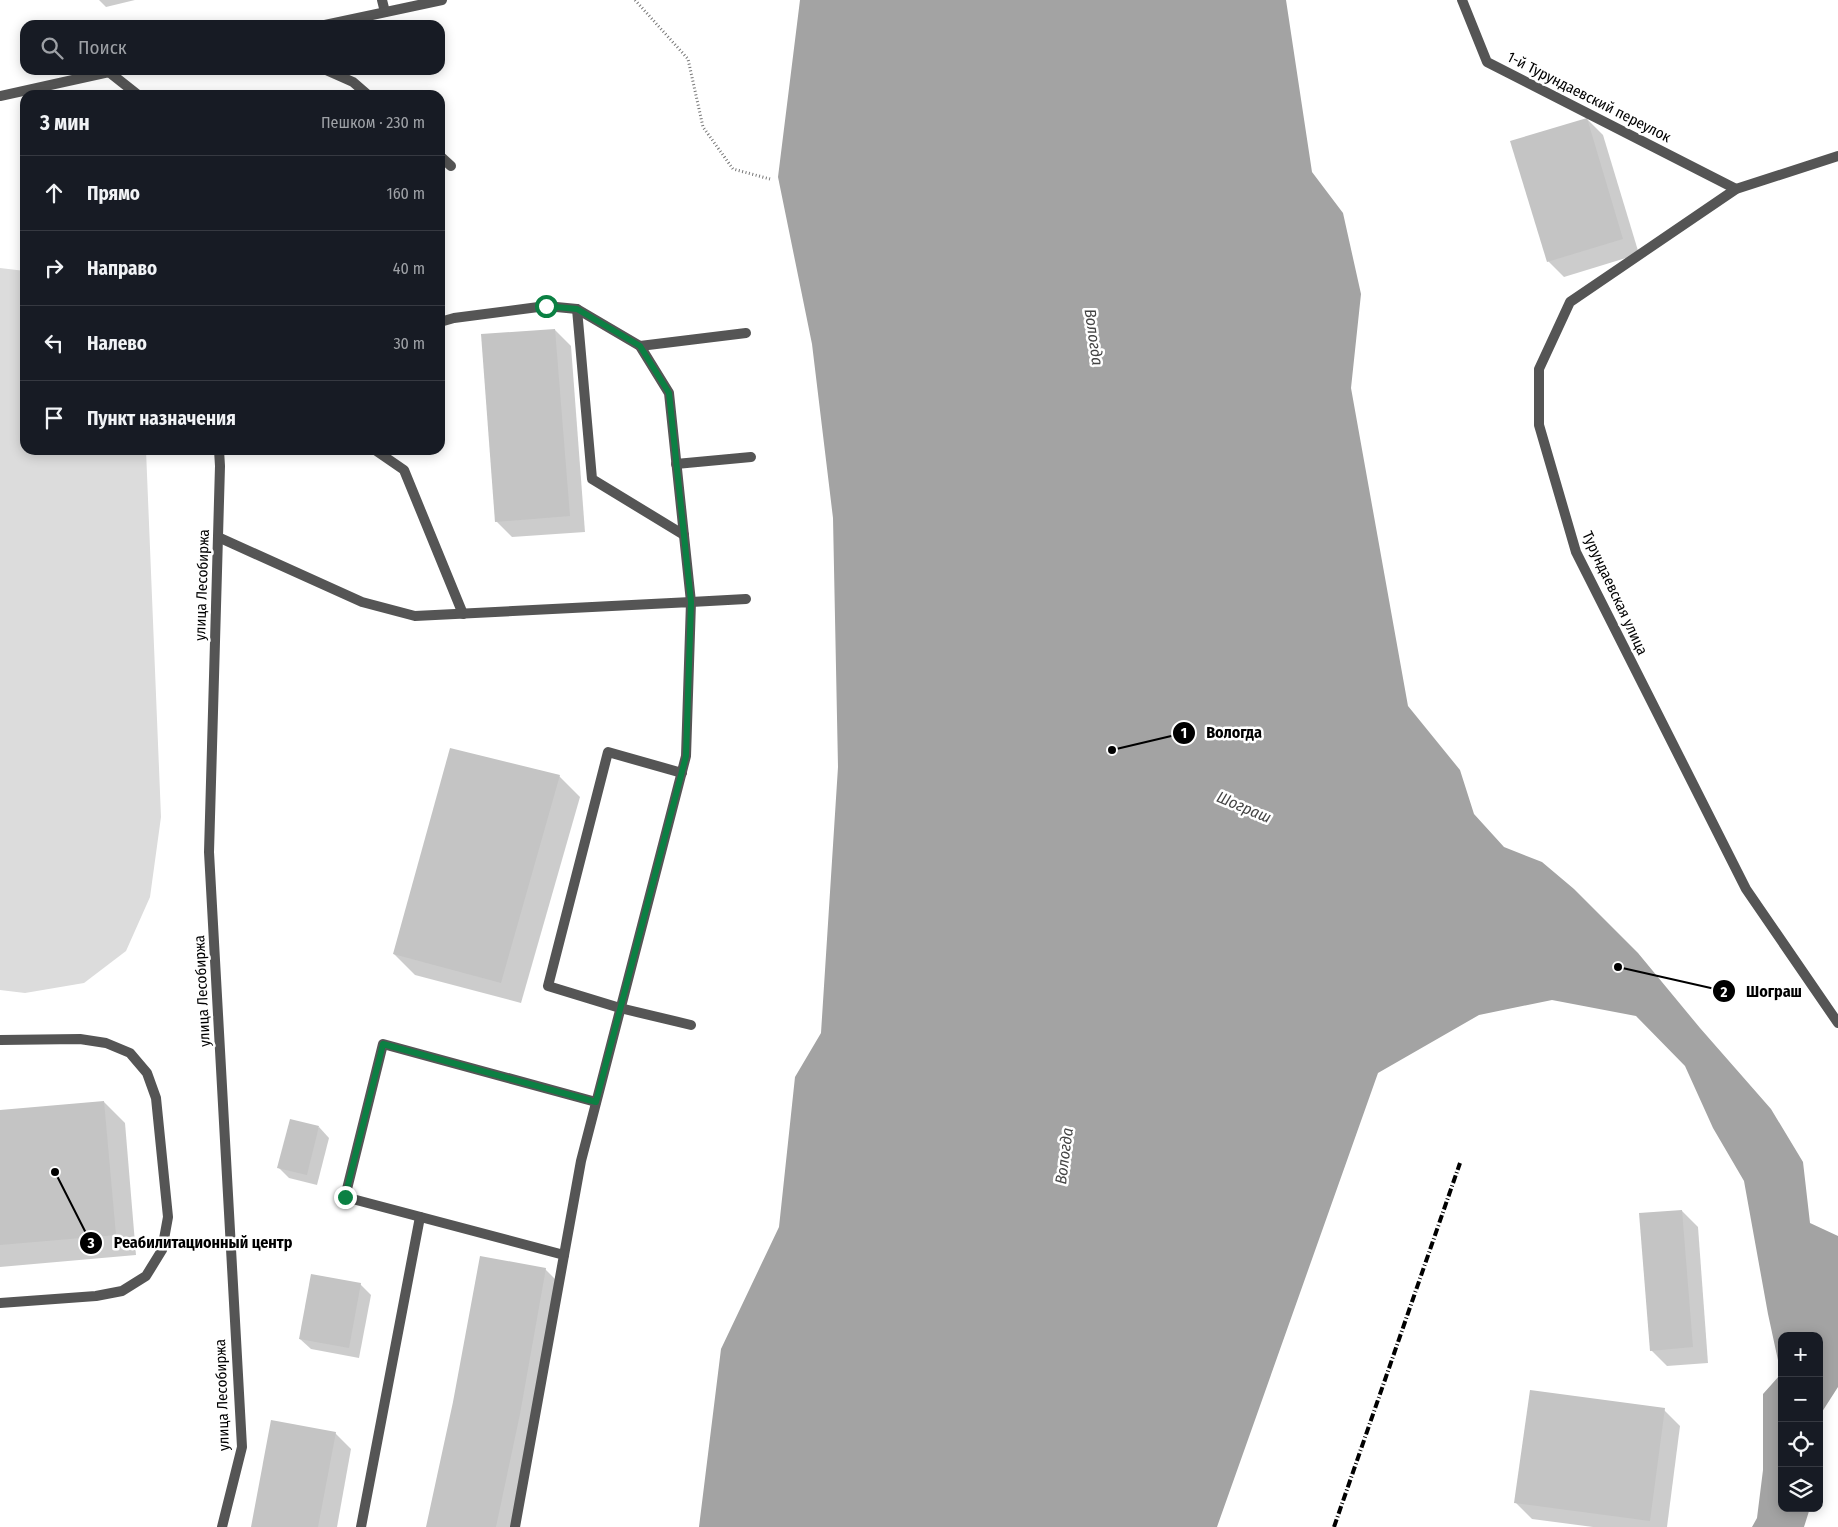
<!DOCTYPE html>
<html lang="ru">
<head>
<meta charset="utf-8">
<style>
	:root { --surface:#171b24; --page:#242831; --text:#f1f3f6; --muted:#9ea1a6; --line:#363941 }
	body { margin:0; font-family:"Fira Sans Condensed",sans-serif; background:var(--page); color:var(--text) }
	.controls { position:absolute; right:15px; bottom:15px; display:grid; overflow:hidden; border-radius:10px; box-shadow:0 2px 12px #0003 }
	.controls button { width:45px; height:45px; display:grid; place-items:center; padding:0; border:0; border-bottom:1px solid var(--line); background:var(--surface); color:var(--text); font:25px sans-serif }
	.stop { position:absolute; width:15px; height:15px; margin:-11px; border:4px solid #0b8043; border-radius:50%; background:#fff }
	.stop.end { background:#0b8043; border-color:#fff; box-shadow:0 1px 5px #0008 }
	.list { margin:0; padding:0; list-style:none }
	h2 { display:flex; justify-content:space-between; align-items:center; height:65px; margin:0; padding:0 20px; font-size:21px }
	h2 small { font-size:16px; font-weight:400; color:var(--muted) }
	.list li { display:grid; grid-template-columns:32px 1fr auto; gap:15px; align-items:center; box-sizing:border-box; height:75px; padding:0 20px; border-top:1px solid var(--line) }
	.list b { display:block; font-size:19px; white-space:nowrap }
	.list em { font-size:16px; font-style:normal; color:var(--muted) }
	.icon { flex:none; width:28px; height:28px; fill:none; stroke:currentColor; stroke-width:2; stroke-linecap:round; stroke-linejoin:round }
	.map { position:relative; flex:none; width:1838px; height:1527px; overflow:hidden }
	.search { position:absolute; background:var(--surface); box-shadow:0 2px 12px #0003; left:20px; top:20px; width:425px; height:55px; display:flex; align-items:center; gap:12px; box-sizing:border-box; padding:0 18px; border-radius:15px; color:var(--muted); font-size:19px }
	.panel { position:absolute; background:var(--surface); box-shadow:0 2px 12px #0003; left:20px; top:90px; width:425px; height:365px; border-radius:15px }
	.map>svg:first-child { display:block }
	.green { fill:#dcdcdc }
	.water { fill:#a3a3a3 }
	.shadow { fill:#0003 }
	.building { fill:#c4c4c4 }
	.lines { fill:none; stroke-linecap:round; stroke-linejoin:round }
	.path { stroke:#777; stroke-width:3; stroke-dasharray:1 2.5; stroke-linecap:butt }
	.lane { stroke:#555; stroke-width:10 }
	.street { stroke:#555; stroke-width:10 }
	.rail { stroke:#000; stroke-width:4; stroke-dasharray:8 2.5 1 2.5; stroke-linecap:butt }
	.route { stroke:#0b8043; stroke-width:6 }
	.labels { text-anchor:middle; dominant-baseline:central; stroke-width:5; stroke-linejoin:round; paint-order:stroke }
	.street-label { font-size:15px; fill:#000; stroke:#fff }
	.water-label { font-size:16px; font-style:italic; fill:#444; stroke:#fff }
	.leader { fill:none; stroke:#000; stroke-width:2 }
	.callout-dot { fill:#000; stroke:#fff; stroke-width:2 }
	.mark-label { font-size:15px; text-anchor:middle; font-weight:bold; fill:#fff }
	.callout-label { font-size:16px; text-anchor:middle; font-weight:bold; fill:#000; stroke:#fff; stroke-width:5; stroke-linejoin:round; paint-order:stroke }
</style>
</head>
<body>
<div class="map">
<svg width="1838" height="1527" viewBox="0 0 1838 1527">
	<rect width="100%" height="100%" fill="#fff"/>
	<polygon class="green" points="0,268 25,271 25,450 146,450 161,817 150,897 126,951 84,983 25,993 0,990"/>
	<polygon class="water" points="800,0 1286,0 1312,172 1343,213 1361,294 1351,388 1408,706 1460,770 1474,814 1504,847 1542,862 1574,889 1638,953 1700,1028 1771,1109 1803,1162 1810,1223 1838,1236 1838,1387 1820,1415 1819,1428 1819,1336 1782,1336 1782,1508 1810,1508 1804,1527 1752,1527 1757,1518 1763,1470 1763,1394 1781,1374 1768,1314 1744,1181 1713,1128 1685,1066 1636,1016 1552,1000 1479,1015 1378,1073 1217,1527 699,1527 721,1349 779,1227 795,1077 821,1033 838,767 833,518 812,344 778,177"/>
	<g class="shadow">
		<polygon points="99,0 135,0 106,7"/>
		<polygon points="1587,119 1603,135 1639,254 1564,277 1548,261"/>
		<polygon points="555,330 571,346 585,532 512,537 496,521"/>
		<polygon points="401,450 428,450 403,452"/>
		<polygon points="559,776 580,797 521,1003 415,975 394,954"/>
		<polygon points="104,1102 125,1123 136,1255 0,1267 0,1111"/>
		<polygon points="319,1127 329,1138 317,1185 289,1178 279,1168"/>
		<polygon points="1682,1211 1698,1227 1708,1363 1667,1366 1651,1350"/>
		<polygon points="545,1269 561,1285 515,1527 427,1527"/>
		<polygon points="360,1284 371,1295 359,1358 311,1349 300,1339"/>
		<polygon points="1664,1410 1680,1426 1667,1527 1593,1527 1532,1519 1516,1503"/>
		<polygon points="335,1433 351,1449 337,1527 252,1527"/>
	</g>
	<g class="building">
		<polygon points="1587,118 1623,239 1547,262 1510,141"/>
		<polygon points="555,329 570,516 495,522 481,334"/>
		<polygon points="450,748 560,775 501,983 393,954"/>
		<polygon points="104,1101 116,1235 0,1245 0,1110"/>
		<polygon points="290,1119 319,1126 307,1175 277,1168"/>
		<polygon points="1682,1210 1693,1347 1650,1351 1639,1213"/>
		<polygon points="480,1256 546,1268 520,1414 496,1527 426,1527 453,1402"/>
		<polygon points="311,1274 361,1283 349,1348 299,1339"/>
		<polygon points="1530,1390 1665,1408 1650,1521 1514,1503"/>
		<polygon points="271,1420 336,1432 318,1527 251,1527"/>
	</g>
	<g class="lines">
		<polyline class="path" points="635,0 688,59 703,127 733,169 770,179"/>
		<g class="lane">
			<polyline points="382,0 385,12"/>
			<polyline points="325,25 442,0"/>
			<polyline points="326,70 353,82 368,95"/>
			<polyline points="109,72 120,70"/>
			<polyline points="440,156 451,166"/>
			<polyline points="577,309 592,479 684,535"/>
			<polyline points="440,322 454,318 546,306 577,309 640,346 669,393 691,602 746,599"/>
			<polyline points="640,346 746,333"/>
			<polyline points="375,450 404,470 463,614"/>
			<polyline points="676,464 751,457"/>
			<polyline points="218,537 362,602 415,616 691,602 686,756 581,1161 515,1527"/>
			<polyline points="682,773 608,752 548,986 620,1008 691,1025"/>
			<polyline points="0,1040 80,1039 106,1043 130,1053 147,1073 156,1098 168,1217 162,1250 146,1276 122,1291 96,1296 0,1303"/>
			<polyline points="564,1255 345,1197 383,1044 596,1102"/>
			<polyline points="361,1527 420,1217"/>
		</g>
		<g class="street">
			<polyline points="1462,0 1487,62 1736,189"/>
			<polyline points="0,96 109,72 138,95"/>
			<polyline points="1838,156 1736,189 1570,302 1539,369 1539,425 1576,552 1746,889 1838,1023"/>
			<polyline points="219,450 220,466 209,852 242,1447 222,1527"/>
		</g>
		<polyline class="rail" points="1334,1527 1460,1163"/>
	</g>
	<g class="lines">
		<polyline class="route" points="345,1197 383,1044 596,1102 686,756 691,602 669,393 640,346 577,309 546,306"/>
	</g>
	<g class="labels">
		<g class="street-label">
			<text transform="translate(1589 97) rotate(27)">1-й Турундаевский переулок</text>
			<text transform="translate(202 585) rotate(-88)">улица Лесобиржа</text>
			<text transform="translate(1615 593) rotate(65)">Турундаевская улица</text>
			<text transform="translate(202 991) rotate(-93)">улица Лесобиржа</text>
			<text transform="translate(222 1395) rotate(-92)">улица Лесобиржа</text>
		</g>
		<g class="water-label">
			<text transform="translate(1094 337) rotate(82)">Вологда</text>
			<text transform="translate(1244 807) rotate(23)">Шограш</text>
			<text transform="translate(1064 1156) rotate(-83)">Вологда</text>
		</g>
	</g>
	<path class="leader" d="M1112 750L1184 733M1618 967L1724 991M55 1172L91 1243"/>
	<g class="callout-dot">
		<circle cx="1112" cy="750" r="5"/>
		<circle cx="1618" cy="967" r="5"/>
		<circle cx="55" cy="1172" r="5"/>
		<circle cx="1184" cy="733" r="12"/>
		<circle cx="1724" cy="991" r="12"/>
		<circle cx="91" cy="1243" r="12"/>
	</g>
	<g class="mark-label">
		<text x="1184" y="738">1</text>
		<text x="1724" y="997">2</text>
		<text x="91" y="1248">3</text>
	</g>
	<g class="callout-label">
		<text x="1234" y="738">Вологда</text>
		<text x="1774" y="997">Шограш</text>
		<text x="203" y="1248">Реабилитационный центр</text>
	</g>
</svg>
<div class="controls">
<button>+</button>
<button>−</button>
<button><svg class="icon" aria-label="locate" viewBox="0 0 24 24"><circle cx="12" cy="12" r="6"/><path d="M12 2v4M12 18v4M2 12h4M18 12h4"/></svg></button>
<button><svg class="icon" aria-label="layers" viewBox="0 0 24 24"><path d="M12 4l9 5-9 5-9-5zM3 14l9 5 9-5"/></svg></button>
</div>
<div class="stop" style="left:546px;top:306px"></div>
<div class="stop end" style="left:345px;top:1197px"></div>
<div class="search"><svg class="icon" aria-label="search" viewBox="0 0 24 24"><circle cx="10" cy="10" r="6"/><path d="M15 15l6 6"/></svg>Поиск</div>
<section class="panel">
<h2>3 мин<small>Пешком · 230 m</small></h2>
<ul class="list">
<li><svg class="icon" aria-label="ahead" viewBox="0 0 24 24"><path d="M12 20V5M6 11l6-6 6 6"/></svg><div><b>Прямо</b></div><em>160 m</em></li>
<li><svg class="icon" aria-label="right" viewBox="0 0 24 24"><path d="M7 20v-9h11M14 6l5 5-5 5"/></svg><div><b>Направо</b></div><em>40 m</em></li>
<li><svg class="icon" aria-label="left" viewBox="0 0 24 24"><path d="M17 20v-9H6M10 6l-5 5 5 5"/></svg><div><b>Налево</b></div><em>30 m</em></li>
<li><svg class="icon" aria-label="arrive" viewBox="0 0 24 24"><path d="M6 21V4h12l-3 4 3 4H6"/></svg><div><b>Пункт назначения</b></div></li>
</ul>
</section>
</div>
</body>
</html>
